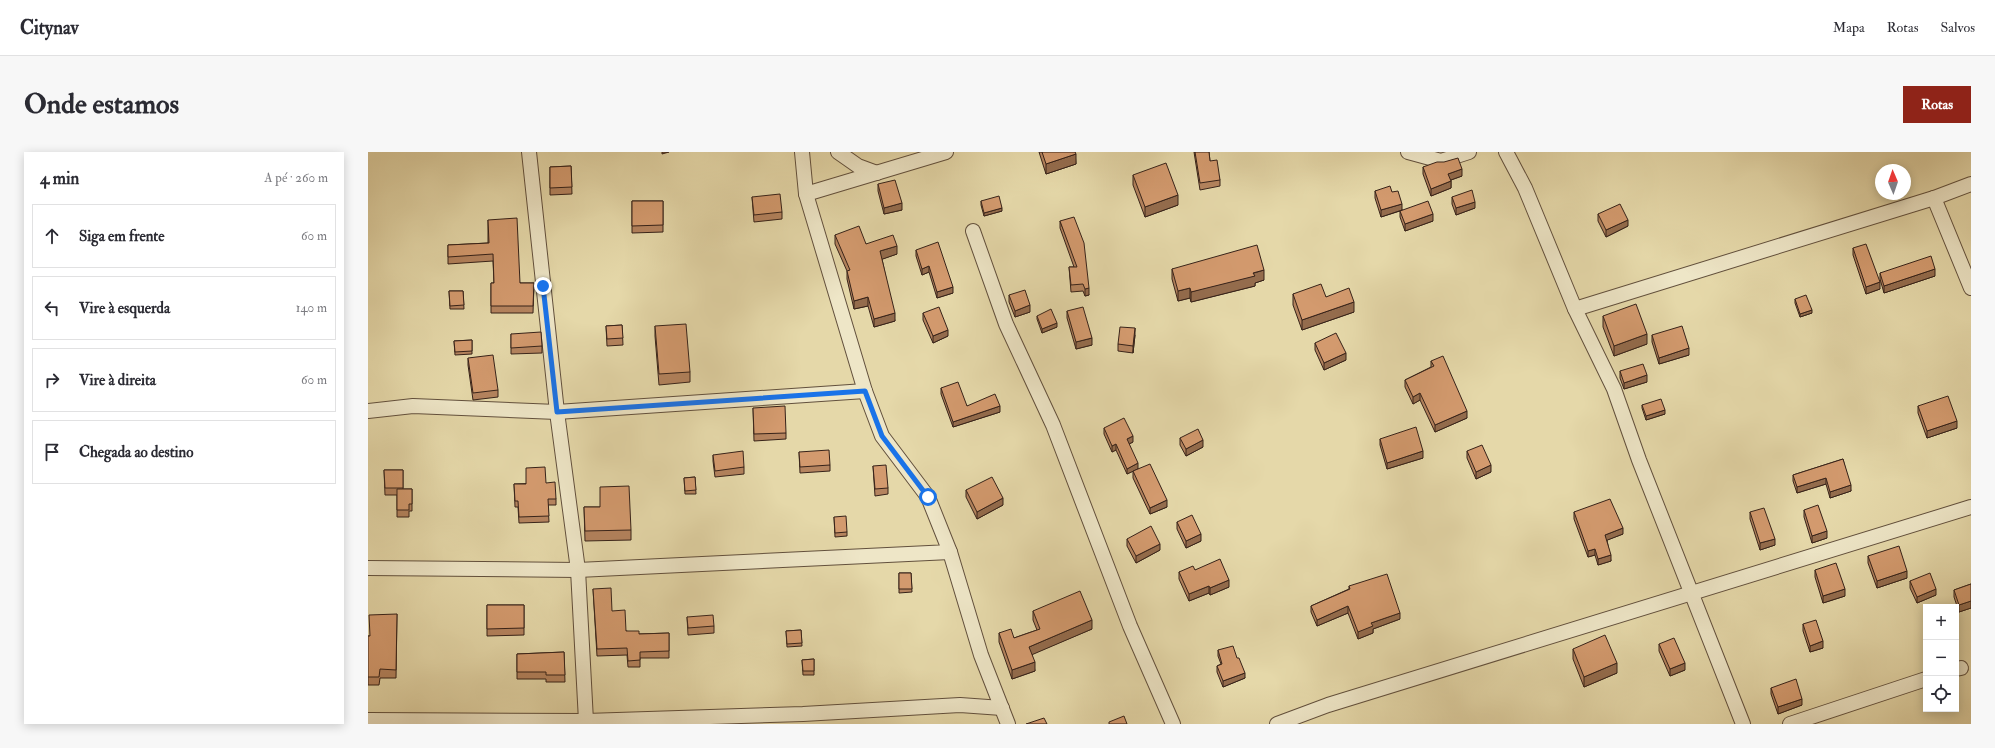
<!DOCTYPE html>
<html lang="pt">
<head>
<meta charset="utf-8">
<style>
	:root { --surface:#fff; --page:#f7f7f7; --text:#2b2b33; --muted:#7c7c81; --line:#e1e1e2; --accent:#8f2418 }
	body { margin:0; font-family:"IM FELL Double Pica",serif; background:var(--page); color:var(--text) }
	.controls { position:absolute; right:12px; bottom:12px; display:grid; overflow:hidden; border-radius:0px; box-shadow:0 2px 10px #0003 }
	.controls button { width:36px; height:36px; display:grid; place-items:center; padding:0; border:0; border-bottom:1px solid var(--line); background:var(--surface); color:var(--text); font:20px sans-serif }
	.compass { position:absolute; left:1507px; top:12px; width:36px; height:36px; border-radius:50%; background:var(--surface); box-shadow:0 2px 10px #0003; rotate:358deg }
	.stop { position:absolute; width:12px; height:12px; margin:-9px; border:3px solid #1a73e8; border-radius:50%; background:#fff }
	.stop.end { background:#1a73e8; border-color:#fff; box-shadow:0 1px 4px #0008 }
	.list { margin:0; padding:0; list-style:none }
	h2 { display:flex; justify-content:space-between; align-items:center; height:52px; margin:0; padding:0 16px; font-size:17px }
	h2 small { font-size:13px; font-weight:400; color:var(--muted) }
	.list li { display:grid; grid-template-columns:26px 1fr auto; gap:12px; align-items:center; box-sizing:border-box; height:64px; margin:0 8px 8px; padding:0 8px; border:1px solid var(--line); border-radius:0px }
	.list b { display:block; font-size:15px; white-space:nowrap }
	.list em { font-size:13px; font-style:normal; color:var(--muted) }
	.icon { flex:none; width:22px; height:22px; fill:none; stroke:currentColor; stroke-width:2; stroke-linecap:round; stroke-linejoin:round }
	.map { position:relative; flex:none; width:1603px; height:572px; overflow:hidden; border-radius:0px }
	header { display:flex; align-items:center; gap:24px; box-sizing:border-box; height:56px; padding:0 20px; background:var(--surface); border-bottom:1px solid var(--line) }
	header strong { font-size:19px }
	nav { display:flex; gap:22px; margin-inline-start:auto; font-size:14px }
	.intro { display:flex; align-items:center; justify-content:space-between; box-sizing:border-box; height:96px; padding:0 24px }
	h1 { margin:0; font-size:28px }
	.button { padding:10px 18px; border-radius:0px; background:var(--accent); color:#fff; font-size:14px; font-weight:700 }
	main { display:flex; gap:24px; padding:0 24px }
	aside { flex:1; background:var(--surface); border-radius:0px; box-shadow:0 2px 10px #0003 }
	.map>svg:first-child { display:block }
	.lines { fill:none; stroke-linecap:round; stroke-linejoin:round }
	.street-casing { stroke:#62503d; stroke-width:16 }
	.street { stroke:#eee6c7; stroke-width:14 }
	.wall { fill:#b5845f; stroke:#362219 }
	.shaded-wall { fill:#946c4d; stroke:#362219 }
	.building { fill:#d39a6e; stroke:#362219 }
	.route { stroke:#1a73e8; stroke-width:5 }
</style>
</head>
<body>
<header>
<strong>Citynav</strong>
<nav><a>Mapa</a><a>Rotas</a><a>Salvos</a></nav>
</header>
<div class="intro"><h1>Onde estamos</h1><a class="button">Rotas</a></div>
<main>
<aside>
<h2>4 min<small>A pé · 260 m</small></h2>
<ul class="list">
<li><svg class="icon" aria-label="ahead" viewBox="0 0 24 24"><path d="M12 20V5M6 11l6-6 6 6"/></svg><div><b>Siga em frente</b></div><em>60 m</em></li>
<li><svg class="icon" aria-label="left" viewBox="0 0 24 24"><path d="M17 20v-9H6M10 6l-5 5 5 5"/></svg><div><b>Vire à esquerda</b></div><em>140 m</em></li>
<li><svg class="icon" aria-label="right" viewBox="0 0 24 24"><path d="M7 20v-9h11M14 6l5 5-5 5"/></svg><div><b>Vire à direita</b></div><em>60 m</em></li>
<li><svg class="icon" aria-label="arrive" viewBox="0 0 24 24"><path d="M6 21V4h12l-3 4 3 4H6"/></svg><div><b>Chegada ao destino</b></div></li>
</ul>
</aside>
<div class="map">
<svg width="1603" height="572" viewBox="0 0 1603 572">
	<rect width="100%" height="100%" fill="#e5d8a9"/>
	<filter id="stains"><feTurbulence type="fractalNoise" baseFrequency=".005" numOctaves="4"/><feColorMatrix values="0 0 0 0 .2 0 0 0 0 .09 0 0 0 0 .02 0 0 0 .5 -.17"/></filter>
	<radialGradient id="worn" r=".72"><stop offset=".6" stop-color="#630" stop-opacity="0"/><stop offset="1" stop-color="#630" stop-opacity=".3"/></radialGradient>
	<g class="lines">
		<g class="street-casing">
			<g id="street">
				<polyline points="161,0 189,260 210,418 218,569"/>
				<polyline points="470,0 490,14 509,21"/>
				<polyline points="1040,0 1073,9 1101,0"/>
				<polyline points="1138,0 1157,36 1207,157 1246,237 1271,308 1375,572"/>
				<polyline points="438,42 578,0"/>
				<polyline points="1566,46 1603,136"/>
				<polyline points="605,79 638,172 685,273 762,474 805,572"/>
				<polyline points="1207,157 1566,46 1603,32"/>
				<polyline points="0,259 45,254 189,260 497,239"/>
				<polyline points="582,400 613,503 640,572"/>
				<polyline points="0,416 210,418 582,400 560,345 514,284 497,239 438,42 434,0"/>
				<polyline points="1588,517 1593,516"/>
				<polyline points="0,568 218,569 435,562 592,553 634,556"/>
				<polyline points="909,572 960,553 1603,355"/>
				<polyline points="1422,572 1558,527"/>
			</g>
		</g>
		<use href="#street" class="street"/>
	</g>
	<g class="wall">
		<polygon points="671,0 707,0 708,12 678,22"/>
		<polygon points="826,0 841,0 842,9 852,28 852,34 832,38"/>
		<polygon points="203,14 204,42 182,43 182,15"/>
		<polygon points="1055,15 1094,24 1083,28 1083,36 1063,44 1055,22"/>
		<polygon points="765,23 810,53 777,65 765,33"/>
		<polygon points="510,32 534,58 516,62 510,39"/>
		<polygon points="1007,39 1024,40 1034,58 1065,69 1037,79 1032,65 1032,59 1013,65 1007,46"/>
		<polygon points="384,45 414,60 414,67 386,70"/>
		<polygon points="1084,45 1107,56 1088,63 1084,52"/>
		<polygon points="264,49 295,49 295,80 264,81"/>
		<polygon points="613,49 634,59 616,64 613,53"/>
		<polygon points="1230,62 1260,74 1238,85 1230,69"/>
		<polygon points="120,68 152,131 166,131 165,161 123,161 123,131 126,131 125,109 80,112 80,93 120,91"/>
		<polygon points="692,69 721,143 717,144 715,139 703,140 701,115 706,115 692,76"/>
		<polygon points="467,83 498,92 529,102 514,107 527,169 506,175 500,154 486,157 479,127 479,119 467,92"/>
		<polygon points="1485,96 1512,137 1498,142 1485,103"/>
		<polygon points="548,98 585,141 569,146 561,120 554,123 548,104"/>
		<polygon points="804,117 896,128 887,131 887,134 823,150 822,146 810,149 804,127"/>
		<polygon points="1512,121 1567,124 1516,141 1512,127"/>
		<polygon points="81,139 95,139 96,157 82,157"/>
		<polygon points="925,142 958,145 986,160 934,178 925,153"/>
		<polygon points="641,143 662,160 647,165 641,150"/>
		<polygon points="1427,147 1444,161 1432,165 1427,151"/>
		<polygon points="699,159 724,193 708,197 699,166"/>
		<polygon points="555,161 580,184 565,191 555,168"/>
		<polygon points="669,164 689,175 674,181 669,167"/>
		<polygon points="1235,164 1279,192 1246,204 1235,175"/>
		<polygon points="254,173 255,193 239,194 238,174"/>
		<polygon points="287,174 322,220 322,230 291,233 287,184"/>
		<polygon points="143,182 174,194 174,201 143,202"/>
		<polygon points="767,183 765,201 750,199 750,192"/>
		<polygon points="1284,183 1321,203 1291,212 1284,190"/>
		<polygon points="104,188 104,202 87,203 86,189"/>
		<polygon points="947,191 978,208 956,218 947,198"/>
		<polygon points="100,206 130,238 130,245 105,248 100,213"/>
		<polygon points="1063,209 1099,266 1067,280 1052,248 1045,252 1037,235 1037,228 1063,215"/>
		<polygon points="1252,219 1279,230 1256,237 1252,226"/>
		<polygon points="573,236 599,254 632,260 585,275 573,242"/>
		<polygon points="1274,253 1297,262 1278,268 1274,256"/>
		<polygon points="1550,254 1589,276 1559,286 1550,261"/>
		<polygon points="385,256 418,281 418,287 386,289"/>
		<polygon points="736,276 765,290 761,292 770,317 799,355 782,362 765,326 765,319 759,322 748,298 744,300 736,282"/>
		<polygon points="812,286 835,295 818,304 812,293"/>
		<polygon points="1012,287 1055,306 1019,317 1012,293"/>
		<polygon points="1099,299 1123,320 1108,327 1099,306"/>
		<polygon points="431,300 462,313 462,319 432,321"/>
		<polygon points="345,303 376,315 376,322 347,325 345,309"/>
		<polygon points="1475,307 1483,339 1462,346 1458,332 1429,341 1425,329 1425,323"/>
		<polygon points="505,314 520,336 520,342 507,344"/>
		<polygon points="16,318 35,318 35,337 44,337 44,359 41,359 41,365 29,365 29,343 17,343"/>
		<polygon points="327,325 328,342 317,342 316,326"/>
		<polygon points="178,331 188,347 188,353 180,353 181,370 151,371 150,355 147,355 146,332"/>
		<polygon points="598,338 635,353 609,367 598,345"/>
		<polygon points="216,355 232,355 263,378 263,388 217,389"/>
		<polygon points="1436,358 1459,386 1444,391 1436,365"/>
		<polygon points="1206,360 1255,382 1239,388 1243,409 1230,413 1227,403 1220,405 1206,367"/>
		<polygon points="1382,360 1407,393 1392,398 1382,367"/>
		<polygon points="466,365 479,380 479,384 467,385"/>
		<polygon points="809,370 833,389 818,396 809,377"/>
		<polygon points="759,387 792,398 768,411 759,394"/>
		<polygon points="1500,404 1539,426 1509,436 1500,411"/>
		<polygon points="827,418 861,435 842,443 841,441 821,449 811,427 811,420"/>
		<polygon points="1447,418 1477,444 1455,451 1447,425"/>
		<polygon points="531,421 543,421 544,440 531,441"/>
		<polygon points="1542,429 1568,443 1549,451 1542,436"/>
		<polygon points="1603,432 1603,456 1591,460 1586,445 1586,438"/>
		<polygon points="981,434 1032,467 1005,477 1005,481 990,487 980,461 949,474 943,460 943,454 981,437"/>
		<polygon points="225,437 244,459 258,479 271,482 301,481 301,506 272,506 272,515 260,515 259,503 229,504"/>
		<polygon points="119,453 156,453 156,483 119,484"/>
		<polygon points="665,459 724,477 664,502 667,519 644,527 631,490 631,481 646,486 669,478 665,468"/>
		<polygon points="29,462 28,526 12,526 11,533 0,533 0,484 2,484"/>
		<polygon points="319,465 346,474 346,481 320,483"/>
		<polygon points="1435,472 1455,496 1442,500 1435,479"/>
		<polygon points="433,478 434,494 419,495 418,479"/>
		<polygon points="1291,492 1317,518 1302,524 1291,499"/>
		<polygon points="1205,497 1249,521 1216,535 1205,507"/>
		<polygon points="850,498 869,506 877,526 855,535 849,520 849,514 853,512 850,504"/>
		<polygon points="196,500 197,530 178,530 178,527 149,527 149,502"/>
		<polygon points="446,507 446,523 435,523 434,508"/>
		<polygon points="1403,536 1434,553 1410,562 1403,542"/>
	</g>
	<g class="shaded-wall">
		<polygon points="294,0 301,0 294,2"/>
		<polygon points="708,2 708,12 678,22 678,12"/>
		<polygon points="1094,17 1094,24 1080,29 1080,22"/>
		<polygon points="1083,29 1083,36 1063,44 1063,37"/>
		<polygon points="810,43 810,53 777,65 777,55"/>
		<polygon points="1107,50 1107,56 1088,63 1088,56"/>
		<polygon points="534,51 534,58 516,62 516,56"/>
		<polygon points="1034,52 1034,58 1013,65 1013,58"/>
		<polygon points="634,56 634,59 616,64 616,61"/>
		<polygon points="1065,62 1065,69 1037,79 1037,72"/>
		<polygon points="1260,68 1260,74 1238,85 1238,78"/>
		<polygon points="529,94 529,102 512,108 512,99"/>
		<polygon points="561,114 561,120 554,123 554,117"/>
		<polygon points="1567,117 1567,124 1516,141 1516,134"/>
		<polygon points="896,118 896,128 887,131 887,134 823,150 823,140"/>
		<polygon points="1512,130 1512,137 1498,142 1498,135"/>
		<polygon points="585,135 585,141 569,146 569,140"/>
		<polygon points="721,136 721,143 717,144 717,137"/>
		<polygon points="822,136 822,146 810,149 810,139"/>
		<polygon points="500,145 500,154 486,157 486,149"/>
		<polygon points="986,150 986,160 934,178 934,168"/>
		<polygon points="662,153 662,160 647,165 647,159"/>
		<polygon points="1444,158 1444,161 1432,165 1432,162"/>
		<polygon points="527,161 527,169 506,175 506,167"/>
		<polygon points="689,171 689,175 674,181 674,177"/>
		<polygon points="767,176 767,183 765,201 765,194"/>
		<polygon points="580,178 580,184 565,191 565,184"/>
		<polygon points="1279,182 1279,192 1246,204 1246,194"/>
		<polygon points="724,186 724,193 708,197 708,190"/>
		<polygon points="1321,196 1321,203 1291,212 1291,206"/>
		<polygon points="978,201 978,208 956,218 956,211"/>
		<polygon points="1279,223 1279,230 1256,237 1256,231"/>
		<polygon points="1052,241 1052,248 1045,252 1045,245"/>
		<polygon points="632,254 632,260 585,275 585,270"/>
		<polygon points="1297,258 1297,262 1278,268 1278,264"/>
		<polygon points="1099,259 1099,266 1067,280 1067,273"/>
		<polygon points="1589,269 1589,276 1559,286 1559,279"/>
		<polygon points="765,284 765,290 759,293 759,287"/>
		<polygon points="835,288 835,295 818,304 818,297"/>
		<polygon points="748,292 748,298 744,300 744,294"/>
		<polygon points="1055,299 1055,306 1019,317 1019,311"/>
		<polygon points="770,311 770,317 759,322 759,317"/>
		<polygon points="1123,313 1123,320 1108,327 1108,320"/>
		<polygon points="1458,326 1458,332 1429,341 1429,335"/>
		<polygon points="1483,333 1483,339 1462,346 1462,340"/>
		<polygon points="635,346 635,353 609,367 609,360"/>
		<polygon points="799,348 799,355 782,362 782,356"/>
		<polygon points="1255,376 1255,382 1237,389 1237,383"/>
		<polygon points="1459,379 1459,386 1444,391 1444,384"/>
		<polygon points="833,382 833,389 818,396 818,389"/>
		<polygon points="1407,387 1407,393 1392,398 1392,391"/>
		<polygon points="792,392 792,398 768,411 768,404"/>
		<polygon points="1227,397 1227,403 1220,405 1220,399"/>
		<polygon points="1243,403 1243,409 1230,413 1230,407"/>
		<polygon points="1539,419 1539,426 1509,436 1509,429"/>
		<polygon points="861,428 861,435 842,443 842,436"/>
		<polygon points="841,434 841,441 821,449 821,442"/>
		<polygon points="1477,437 1477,444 1455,451 1455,444"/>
		<polygon points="1568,437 1568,443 1549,451 1549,445"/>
		<polygon points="1603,449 1603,456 1591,460 1591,453"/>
		<polygon points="980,454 980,461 949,474 949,468"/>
		<polygon points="1032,461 1032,467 1005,477 1005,481 990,487 990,480 1003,471"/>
		<polygon points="724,468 724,477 661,504 661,495"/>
		<polygon points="1455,489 1455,496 1442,500 1442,494"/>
		<polygon points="667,510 667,519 644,527 644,518"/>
		<polygon points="1249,511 1249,521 1216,535 1216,525"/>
		<polygon points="1317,511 1317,518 1302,524 1302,517"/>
		<polygon points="877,521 877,526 855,535 855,529"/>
		<polygon points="1434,547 1434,553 1410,562 1410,555"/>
	</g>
	<g class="building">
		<polygon points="674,0 707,0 708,2 678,12"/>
		<polygon points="827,0 841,0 842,9 849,8 852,28 832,31"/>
		<polygon points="1090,6 1094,17 1080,22 1083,29 1063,37 1055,15 1069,10 1076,10"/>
		<polygon points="798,11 810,43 777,55 765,23"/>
		<polygon points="203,14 204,35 182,36 182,15"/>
		<polygon points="527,28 534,51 516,56 510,32"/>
		<polygon points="1022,34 1024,40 1030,39 1034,52 1013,58 1007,39"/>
		<polygon points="1104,38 1107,50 1088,56 1084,45"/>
		<polygon points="412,42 414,60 386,63 384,45"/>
		<polygon points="631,44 634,56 616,61 613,49"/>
		<polygon points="264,49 295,49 295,73 264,74"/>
		<polygon points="1060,49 1065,62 1037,72 1032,59"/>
		<polygon points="1252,52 1260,68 1238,78 1230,62"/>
		<polygon points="706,65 716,91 721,136 717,137 715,132 703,133 701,115 709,115 692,69"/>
		<polygon points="149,66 152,131 166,131 165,154 123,154 123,131 126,131 125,102 80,105 80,93 121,91 120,68"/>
		<polygon points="491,74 498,92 525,83 529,94 512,99 527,161 506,167 500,145 486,149 479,119 482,118 467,83"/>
		<polygon points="570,90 585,135 569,140 561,114 554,117 548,98"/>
		<polygon points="1498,92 1512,130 1498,135 1485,96"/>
		<polygon points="889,93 896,118 885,121 887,124 823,140 822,136 810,139 804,117"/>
		<polygon points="1563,104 1567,117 1516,134 1512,121"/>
		<polygon points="953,132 958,145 981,136 986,150 934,168 925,142"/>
		<polygon points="657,138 662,153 647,159 641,143"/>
		<polygon points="81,139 95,139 96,153 82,154"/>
		<polygon points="1438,143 1444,158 1432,162 1427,147"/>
		<polygon points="1268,152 1279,182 1246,194 1235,164"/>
		<polygon points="571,155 580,178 565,184 555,161"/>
		<polygon points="715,155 724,186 708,190 699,159"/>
		<polygon points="683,157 689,171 674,177 669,164"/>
		<polygon points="318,172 322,220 291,222 287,174"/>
		<polygon points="254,173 255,186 239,187 238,174"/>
		<polygon points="1314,174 1321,196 1291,206 1284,183"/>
		<polygon points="752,175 767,176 765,194 750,192"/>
		<polygon points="173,180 174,194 143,196 143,182"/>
		<polygon points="968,181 978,201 956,211 947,191"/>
		<polygon points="104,188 104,199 87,200 86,189"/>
		<polygon points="125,203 130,238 105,241 100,206"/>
		<polygon points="1075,204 1099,259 1067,273 1052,241 1045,245 1037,228 1066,214 1063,209"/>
		<polygon points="1275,212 1279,223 1256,231 1252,219"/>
		<polygon points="590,230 599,254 627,242 632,254 585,270 573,236"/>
		<polygon points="1580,244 1589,269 1559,279 1550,254"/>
		<polygon points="1293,247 1297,258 1278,264 1274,253"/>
		<polygon points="417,254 418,281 386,282 385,256"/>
		<polygon points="756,266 765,284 759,287 770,311 759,317 748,292 744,294 736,276"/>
		<polygon points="1048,275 1055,299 1019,311 1012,287"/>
		<polygon points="830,277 835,288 818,297 812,286"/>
		<polygon points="1114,293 1123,313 1108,320 1099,299"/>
		<polygon points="461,298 462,313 432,315 431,300"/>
		<polygon points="375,299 376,315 347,319 345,303"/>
		<polygon points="1475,307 1483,333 1462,340 1458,326 1429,335 1425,323"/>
		<polygon points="782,312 799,348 782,356 765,319"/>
		<polygon points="518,313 520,336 507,337 505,314"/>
		<polygon points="177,315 178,331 187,330 188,347 180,347 181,364 151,365 150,349 147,349 146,332 158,332 158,316"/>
		<polygon points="16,318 35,318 35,336 17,336"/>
		<polygon points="327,325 328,338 317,339 316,326"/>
		<polygon points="624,325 635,346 609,360 598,338"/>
		<polygon points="261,334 263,378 217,379 216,355 232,355 232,335"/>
		<polygon points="29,337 44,337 44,352 41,352 41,358 29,358"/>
		<polygon points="1242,347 1255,376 1237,383 1243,403 1230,407 1227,397 1220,399 1206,360"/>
		<polygon points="1450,353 1459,379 1444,384 1436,358"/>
		<polygon points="1396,356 1407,387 1392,391 1382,360"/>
		<polygon points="824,363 833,382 818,389 809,370"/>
		<polygon points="478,364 479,380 467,381 466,365"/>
		<polygon points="783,374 792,392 768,404 759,387"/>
		<polygon points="1531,394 1539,419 1509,429 1500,404"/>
		<polygon points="852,407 861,428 842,436 841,434 821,442 811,420 825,414 827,418"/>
		<polygon points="1468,411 1477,437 1455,444 1447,418"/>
		<polygon points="531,421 543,421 544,437 531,437"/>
		<polygon points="1562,421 1568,437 1549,445 1542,429"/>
		<polygon points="1019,422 1032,461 1003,471 1005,474 990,480 980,454 949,468 943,454 982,437 981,434"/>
		<polygon points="1603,432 1603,449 1591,453 1586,438"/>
		<polygon points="243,436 244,459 257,458 258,479 271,479 271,482 301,481 301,499 272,500 272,508 260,509 259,496 229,497 225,437"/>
		<polygon points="712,439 724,468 661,495 667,510 644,518 631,481 643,477 646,486 672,477 665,459"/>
		<polygon points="119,453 156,453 156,476 119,477"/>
		<polygon points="29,462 28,518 12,517 11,525 0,525 0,484 2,484 1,463"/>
		<polygon points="345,463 346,474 320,476 319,465"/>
		<polygon points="1448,468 1455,489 1442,494 1435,472"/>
		<polygon points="433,478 434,491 419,492 418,479"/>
		<polygon points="1237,483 1249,511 1216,525 1205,497"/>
		<polygon points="1306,486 1317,511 1302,517 1291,492"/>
		<polygon points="865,494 869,506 871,506 877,521 855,529 849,514 854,512 850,498"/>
		<polygon points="196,500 197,523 178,523 178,520 149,520 149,502"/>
		<polygon points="446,507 446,519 435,519 434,508"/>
		<polygon points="1428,527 1434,547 1410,555 1403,536"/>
		<polygon points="756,564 759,572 741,572 741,570"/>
		<polygon points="676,566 679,572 658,572"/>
	</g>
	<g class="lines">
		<polyline class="route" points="175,134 189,260 497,239 514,284 560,345"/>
	</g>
	<rect width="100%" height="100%" filter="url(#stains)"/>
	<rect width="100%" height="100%" fill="url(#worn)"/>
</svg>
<div class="controls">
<button>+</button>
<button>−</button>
<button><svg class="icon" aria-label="locate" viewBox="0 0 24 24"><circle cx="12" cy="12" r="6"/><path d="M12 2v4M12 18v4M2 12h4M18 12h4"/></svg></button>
</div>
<svg class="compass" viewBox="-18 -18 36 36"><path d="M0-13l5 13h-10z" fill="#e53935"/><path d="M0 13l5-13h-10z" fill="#7c7c81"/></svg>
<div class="stop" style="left:560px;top:345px"></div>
<div class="stop end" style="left:175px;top:134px"></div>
</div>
</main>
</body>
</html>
